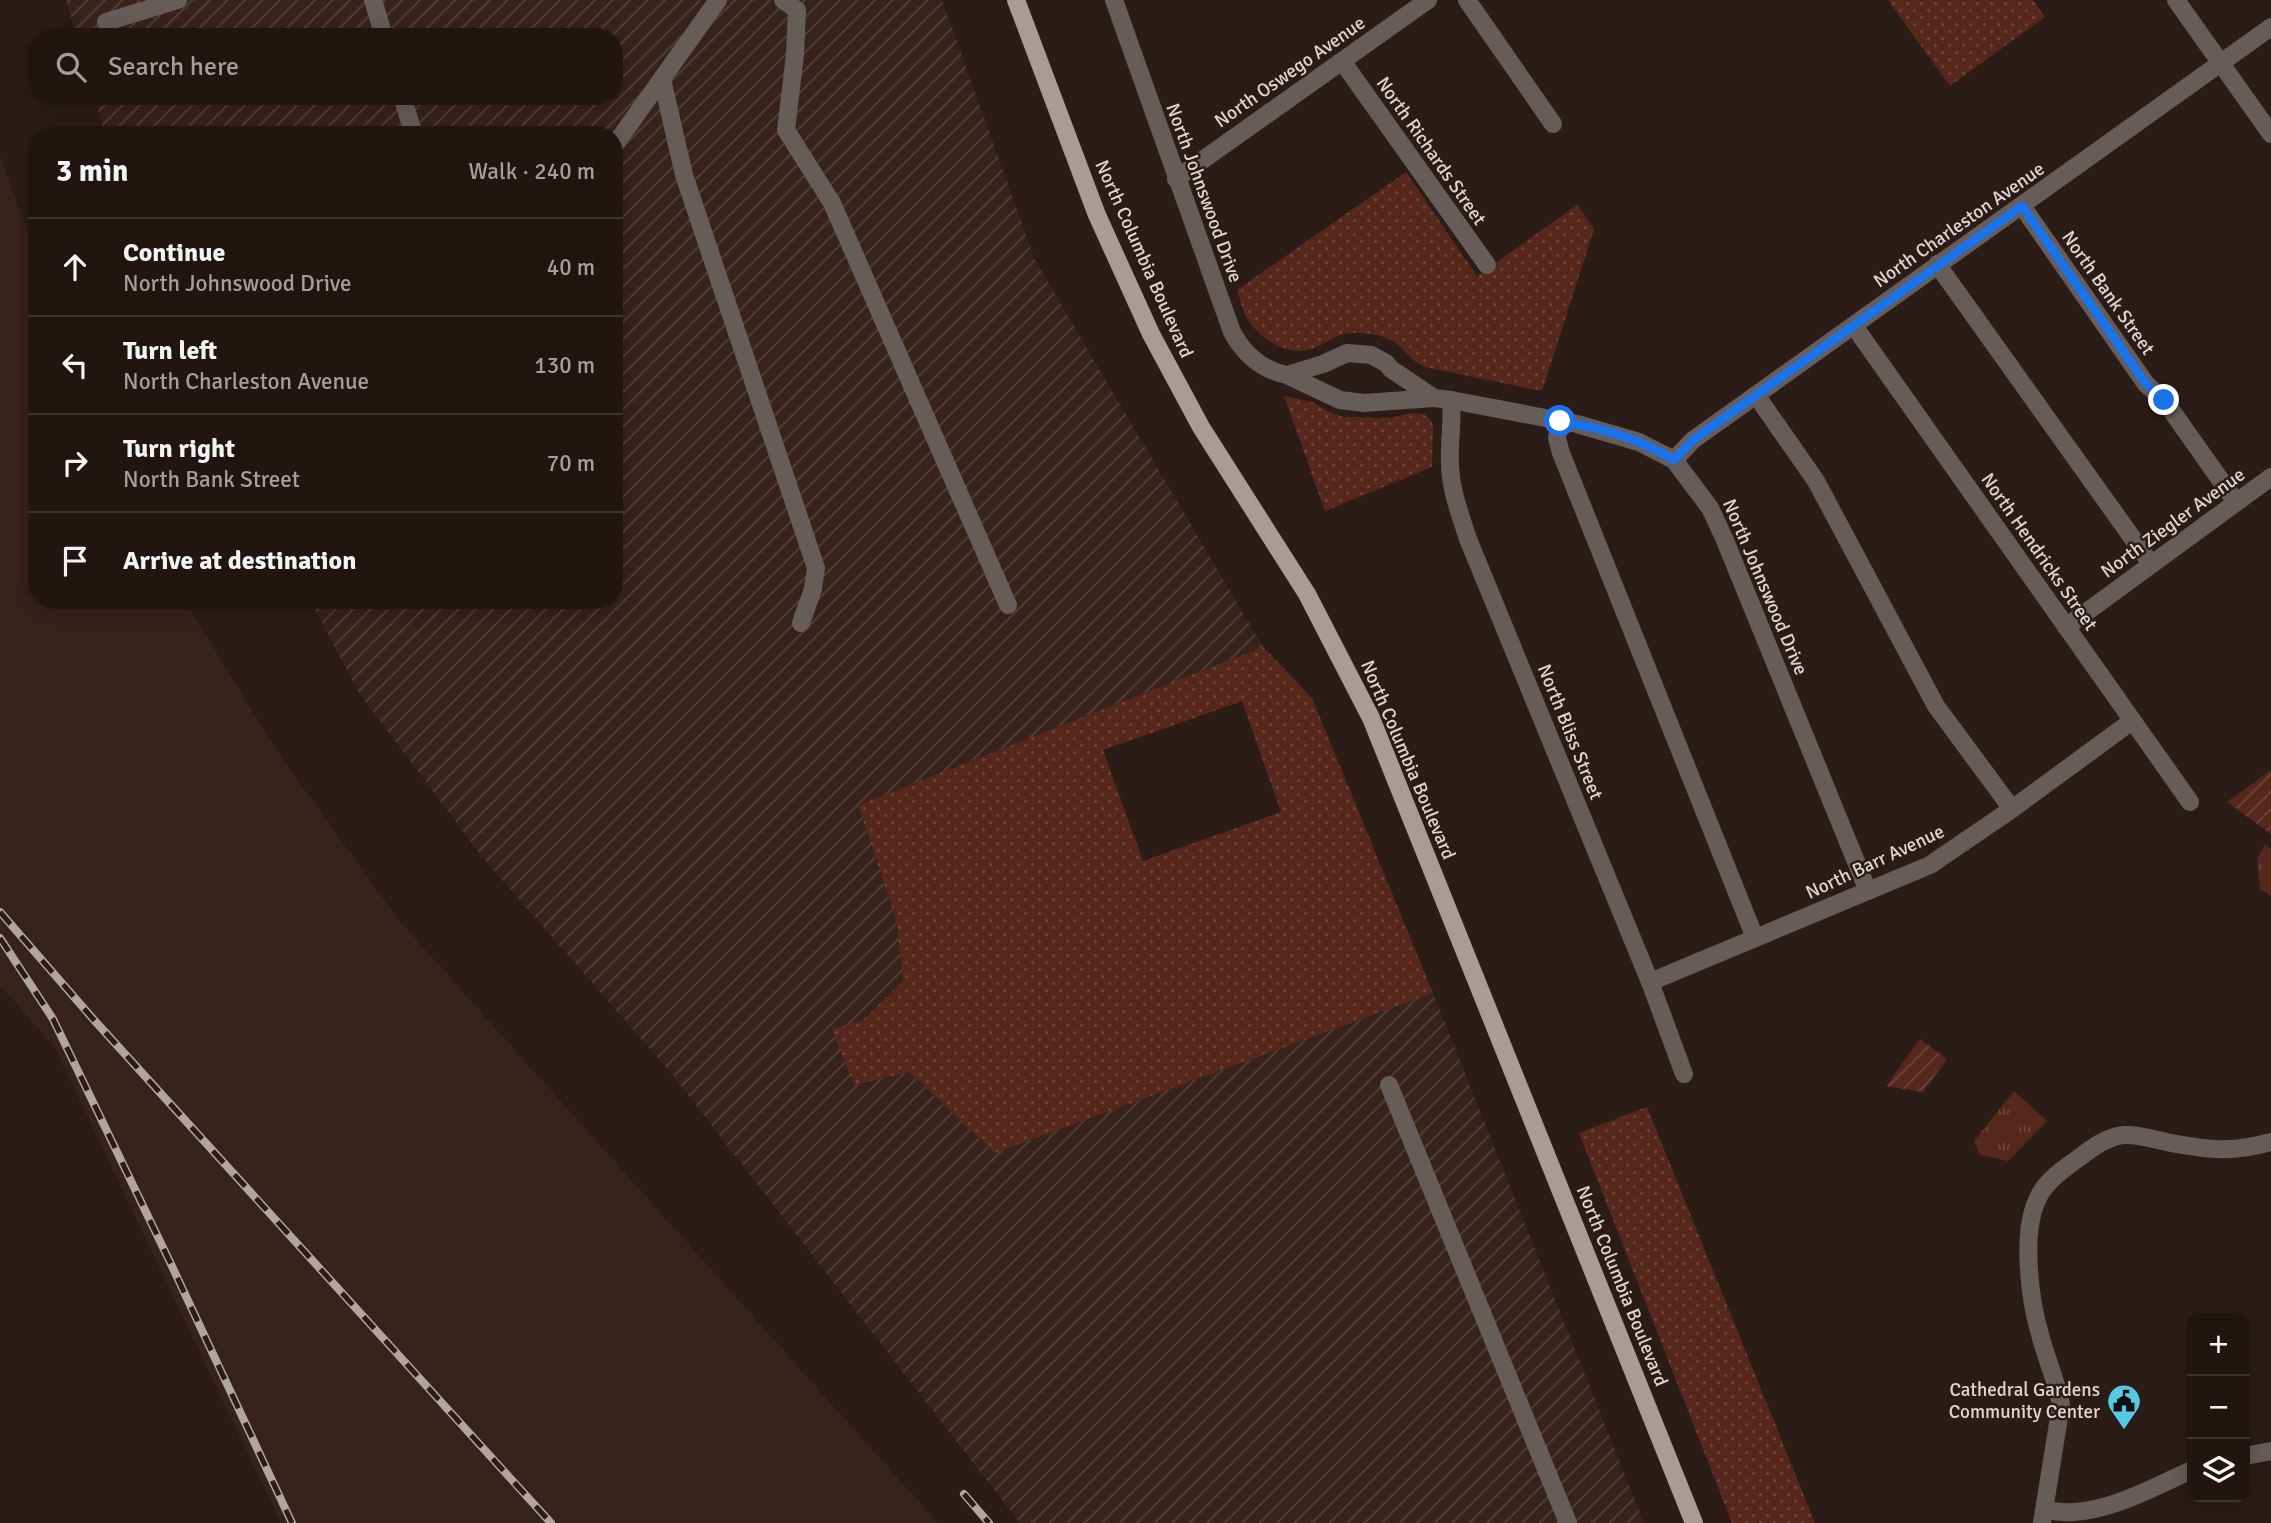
<!DOCTYPE html>
<html lang="en">
<head>
<meta charset="utf-8">
<style>
	:root { --surface:#211512; --page:#291e1b; --text:#f1f3f6; --muted:#a29f9f; --line:#3e3432 }
	body { margin:0; font-family:Signika,sans-serif; background:var(--page); color:var(--text) }
	.controls { position:absolute; right:21px; bottom:21px; display:grid; overflow:hidden; border-radius:14px; box-shadow:0 4px 18px #0003 }
	.controls button { width:63px; height:63px; display:grid; place-items:center; padding:0; border:0; border-bottom:2px solid var(--line); background:var(--surface); color:var(--text); font:35px sans-serif }
	.stop { position:absolute; width:21px; height:21px; margin:-16px; border:5px solid #1a73e8; border-radius:50%; background:#fff }
	.stop.end { background:#1a73e8; border-color:#fff; box-shadow:0 2px 7px #0008 }
	.list { margin:0; padding:0; list-style:none }
	h2 { display:flex; justify-content:space-between; align-items:center; height:91px; margin:0; padding:0 28px; font-size:30px }
	h2 small { font-size:23px; font-weight:400; color:var(--muted) }
	.list li { display:grid; grid-template-columns:46px 1fr auto; gap:21px; align-items:center; box-sizing:border-box; height:98px; padding:0 28px; border-top:2px solid var(--line) }
	.list b { display:block; font-size:26px; white-space:nowrap }
	.list p { margin:0; font-size:23px; white-space:nowrap; color:var(--muted) }
	.list em { font-size:23px; font-style:normal; color:var(--muted) }
	.icon { flex:none; width:38px; height:38px; fill:none; stroke:currentColor; stroke-width:2; stroke-linecap:round; stroke-linejoin:round }
	.map { position:relative; flex:none; width:2271px; height:1523px; overflow:hidden }
	.search { position:absolute; background:var(--surface); box-shadow:0 4px 18px #0003; left:28px; top:28px; width:595px; height:77px; display:flex; align-items:center; gap:18px; box-sizing:border-box; padding:0 24px; border-radius:28px; color:var(--muted); font-size:26px }
	.panel { position:absolute; background:var(--surface); box-shadow:0 4px 18px #0003; left:28px; top:126px; width:595px; height:483px; border-radius:28px }
	.map>svg:first-child { display:block }
	.built { fill:#38221c }
	.industrial { fill:url(#industrial-furrows) }
	.grass { fill:url(#grass-dots); fill-rule:evenodd }
	.park { fill:url(#park-tufts) }
	.garden { fill:url(#garden-furrows) }
	.lines { fill:none; stroke-linecap:round; stroke-linejoin:round }
	.minor { stroke:#665d5b; stroke-width:18 }
	.major { stroke:#ab9a95; stroke-width:18 }
	.rail-casing { stroke:#b1a5a2; stroke-width:8 }
	.rail { stroke:#2c1c18; stroke-width:5; stroke-dasharray:16; stroke-linecap:butt }
	.route { stroke:#1a73e8; stroke-width:9 }
	.labels { text-anchor:middle; dominant-baseline:central; stroke-width:5; stroke-linejoin:round; paint-order:stroke }
	.street-label { font-size:19px; fill:#e0d5d2; stroke:#2c1c18 }
	.poi-label { font-size:19px; fill:#e0d5d2; stroke:#2c1c18; text-anchor:end }
</style>
</head>
<body>
<div class="map">
<svg width="2271" height="1523" viewBox="0 0 2271 1523">
	<defs>
		<pattern id="industrial-furrows" width="10" height="10" patternUnits="userSpaceOnUse" patternTransform="scale(1.75)"><rect width="10" height="10" fill="#38221c"/><path d="M-1 1l2-2M0 10L10 0M9 11l2-2" fill="none" stroke="#54413c"/></pattern>
		<pattern id="grass-dots" width="8" height="8" patternUnits="userSpaceOnUse" patternTransform="scale(1.75)"><rect width="8" height="8" fill="#56271b"/><path d="M2 2h.1M6 6h.1" fill="none" stroke="#6e453b" stroke-width="1.8" stroke-linecap="round"/></pattern>
		<pattern id="park-tufts" width="24" height="20" patternUnits="userSpaceOnUse" patternTransform="scale(1.75)"><rect width="24" height="20" fill="#56271b"/><path d="M3 7l-1-3M5 7V3M7 7l1-3M15 17l-1-3M17 17v-4M19 17l1-3" fill="none" stroke="#6e453b"/></pattern>
		<pattern id="garden-furrows" width="10" height="10" patternUnits="userSpaceOnUse" patternTransform="scale(1.75)"><rect width="10" height="10" fill="#56271b"/><path d="M-1 1l2-2M0 10L10 0M9 11l2-2" fill="none" stroke="#6e453b"/></pattern>
	</defs>
	<rect width="100%" height="100%" fill="#2c1c18"/>
	<polygon class="built" points="0,156 37,257 37,600 184,600 275,748 397,918 938,1523 281,1523 55,1048 0,985"/>
	<polygon class="industrial" points="66,0 942,0 1035,260 1263,647 858,805 896,919 903,981 862,1021 854,1084 909,1072 995,1153 1433,993 1644,1523 1020,1523 671,1073 483,858 359,693 310,600 614,600 614,135 105,135 94,96 614,96 614,37 77,37"/>
	<g class="grass">
		<polygon points="1888,0 2033,0 2045,17 1950,86"/>
		<path d="M1406 172 1477 276 1577 205 1594 229 1542 391 1425 367C1411 361 1404 348 1391 340 1382 335 1370 334 1360 333 1340 331 1331 341 1314 348 1290 358 1262 341 1248 320 1243 312 1240 299 1237 290Z"/>
		<polygon points="1284,396 1312,402 1329,412 1343,417 1392,418 1410,413 1423,414 1430,419 1433,425 1432,467 1325,511"/>
		<path d="M1263 647 1312 698 1433 993 995 1153 909 1072 854 1085 832 1029 862 1021 903 981 896 919 858 805ZM1242 701 1281 812 1143 861 1103 750Z"/>
		<polygon points="1647,1107 1815,1523 1732,1523 1579,1133"/>
	</g>
	<g class="park">
		<polygon points="2265,844 2271,849 2271,896 2260,889 2257,859"/>
		<polygon points="2014,1091 2047,1121 2008,1161 1980,1155 1974,1141"/>
	</g>
	<g class="garden">
		<polygon points="2271,770 2271,834 2227,802"/>
		<polygon points="1920,1039 1947,1059 1923,1092 1886,1086"/>
	</g>
	<g class="lines">
		<g class="minor">
			<polyline points="373,0 384,37"/>
			<polyline points="783,0 797,10 795,55 786,130 832,203 1008,605"/>
			<path d="M1114 0 1232 332C1244 354 1262 370 1287 375"/>
			<polyline points="1467,0 1553,124"/>
			<polyline points="2176,0 2271,134"/>
			<polyline points="106,22 178,0"/>
			<polyline points="1342,61 1487,265"/>
			<polyline points="662,79 684,175 816,568 813,589 801,623"/>
			<polyline points="402,96 414,135"/>
			<polyline points="614,146 718,0"/>
			<polyline points="1176,179 1428,0"/>
			<polyline points="2022,206 2146,384 2164,400 2236,502"/>
			<polyline points="1937,264 2151,564"/>
			<polyline points="1854,326 2190,802"/>
			<polyline points="1756,395 1816,481 1936,706 2012,809"/>
			<polyline points="1434,398 1391,369 1386,363 1371,355 1347,353 1323,364 1287,375 1340,400 1364,403 1434,398 1451,400 1577,424 1639,442 1674,460 1710,508 1724,538 1868,891"/>
			<path d="M1451 400C1453 422 1449 441 1450 462 1450 489 1460 514 1468 539L1650 982 1684 1074"/>
			<polyline points="1560,421 1557,438 1561,453 1755,938"/>
			<polyline points="1674,460 1693,440 2271,27"/>
			<polyline points="2066,627 2271,477"/>
			<polyline points="1650,982 1930,865 2012,809 2132,721"/>
			<polyline points="1389,1085 1568,1523"/>
			<polyline points="2245,1456 2271,1451"/>
			<path d="M2045 1510C2054 1511 2064 1513 2073 1512 2114 1510 2155 1486 2192 1470"/>
			<path d="M2042 1523 2061 1405C2057 1382 2047 1361 2041 1338 2030 1302 2020 1231 2039 1196 2046 1182 2059 1172 2072 1163 2087 1152 2104 1137 2124 1135 2139 1134 2156 1140 2171 1143 2210 1150 2233 1153 2271 1142"/>
		</g>
		<polyline class="major" points="1016,0 1097,215 1151,334 1201,427 1307,594 1371,718 1694,1523"/>
		<g class="rail-casing">
			<g id="rail">
				<polyline points="0,912 94,1020 551,1523"/>
				<polyline points="0,938 53,1019 170,1262 292,1523"/>
				<polyline points="964,1494 989,1523"/>
			</g>
		</g>
		<use href="#rail" class="rail"/>
	</g>
	<g class="lines">
		<path class="route" d="M1560 421C1600 428 1639 438 1674 460L1693 440 2022 206 2146 384 2164 400"/>
	</g>
	<defs>
		<g id="civic-pin" transform="scale(1.75)"><path d="M0 17L-7.5 6A9.5 9.5 0 1 1 7.5 6Z" fill="#58c9e3" stroke="#2c1c18"/><path d="M-.6-6.5H3V-4.5H.6V-3L4-1V1h2V6H-6V1h2V-1L-.6-3ZM-1.2 2.5V6h2.4V2.5Z" fill="#111"/></g>
	</defs>
	<g fill-rule="evenodd">
		<use href="#civic-pin" x="2124" y="1401"/>
	</g>
	<g class="labels">
		<g class="street-label">
			<text transform="translate(1290 72) rotate(-35)">North Oswego Avenue</text>
			<text transform="translate(1431 151) rotate(55)">North Richards Street</text>
			<text transform="translate(1204 193) rotate(70)">North Johnswood Drive</text>
			<text transform="translate(1959 225) rotate(-35)">North Charleston Avenue</text>
			<text transform="translate(1144 259) rotate(66)">North Columbia Boulevard</text>
			<text transform="translate(2108 293) rotate(55)">North Bank Street</text>
			<text transform="translate(2173 523) rotate(-36)">North Ziegler Avenue</text>
			<text transform="translate(2039 552) rotate(55)">North Hendricks Street</text>
			<text transform="translate(1765 587) rotate(67)">North Johnswood Drive</text>
			<text transform="translate(1570 732) rotate(68)">North Bliss Street</text>
			<text transform="translate(1408 760) rotate(67)">North Columbia Boulevard</text>
			<text transform="translate(1875 862) rotate(-25)">North Barr Avenue</text>
			<text transform="translate(1622 1286) rotate(68)">North Columbia Boulevard</text>
		</g>
		<g class="poi-label">
			<text x="2100" y="1390">Cathedral Gardens<tspan x="2100" dy="22">Community Center</tspan></text>
		</g>
	</g>
</svg>
<div class="controls">
<button>+</button>
<button>−</button>
<button><svg class="icon" aria-label="layers" viewBox="0 0 24 24"><path d="M12 4l9 5-9 5-9-5zM3 14l9 5 9-5"/></svg></button>
</div>
<div class="stop" style="left:1560px;top:421px"></div>
<div class="stop end" style="left:2164px;top:400px"></div>
<div class="search"><svg class="icon" aria-label="search" viewBox="0 0 24 24"><circle cx="10" cy="10" r="6"/><path d="M15 15l6 6"/></svg>Search here</div>
<section class="panel">
<h2>3 min<small>Walk · 240 m</small></h2>
<ul class="list">
<li><svg class="icon" aria-label="ahead" viewBox="0 0 24 24"><path d="M12 20V5M6 11l6-6 6 6"/></svg><div><b>Continue</b><p>North Johnswood Drive</p></div><em>40 m</em></li>
<li><svg class="icon" aria-label="left" viewBox="0 0 24 24"><path d="M17 20v-9H6M10 6l-5 5 5 5"/></svg><div><b>Turn left</b><p>North Charleston Avenue</p></div><em>130 m</em></li>
<li><svg class="icon" aria-label="right" viewBox="0 0 24 24"><path d="M7 20v-9h11M14 6l5 5-5 5"/></svg><div><b>Turn right</b><p>North Bank Street</p></div><em>70 m</em></li>
<li><svg class="icon" aria-label="arrive" viewBox="0 0 24 24"><path d="M6 21V4h12l-3 4 3 4H6"/></svg><div><b>Arrive at destination</b></div></li>
</ul>
</section>
</div>
</body>
</html>
